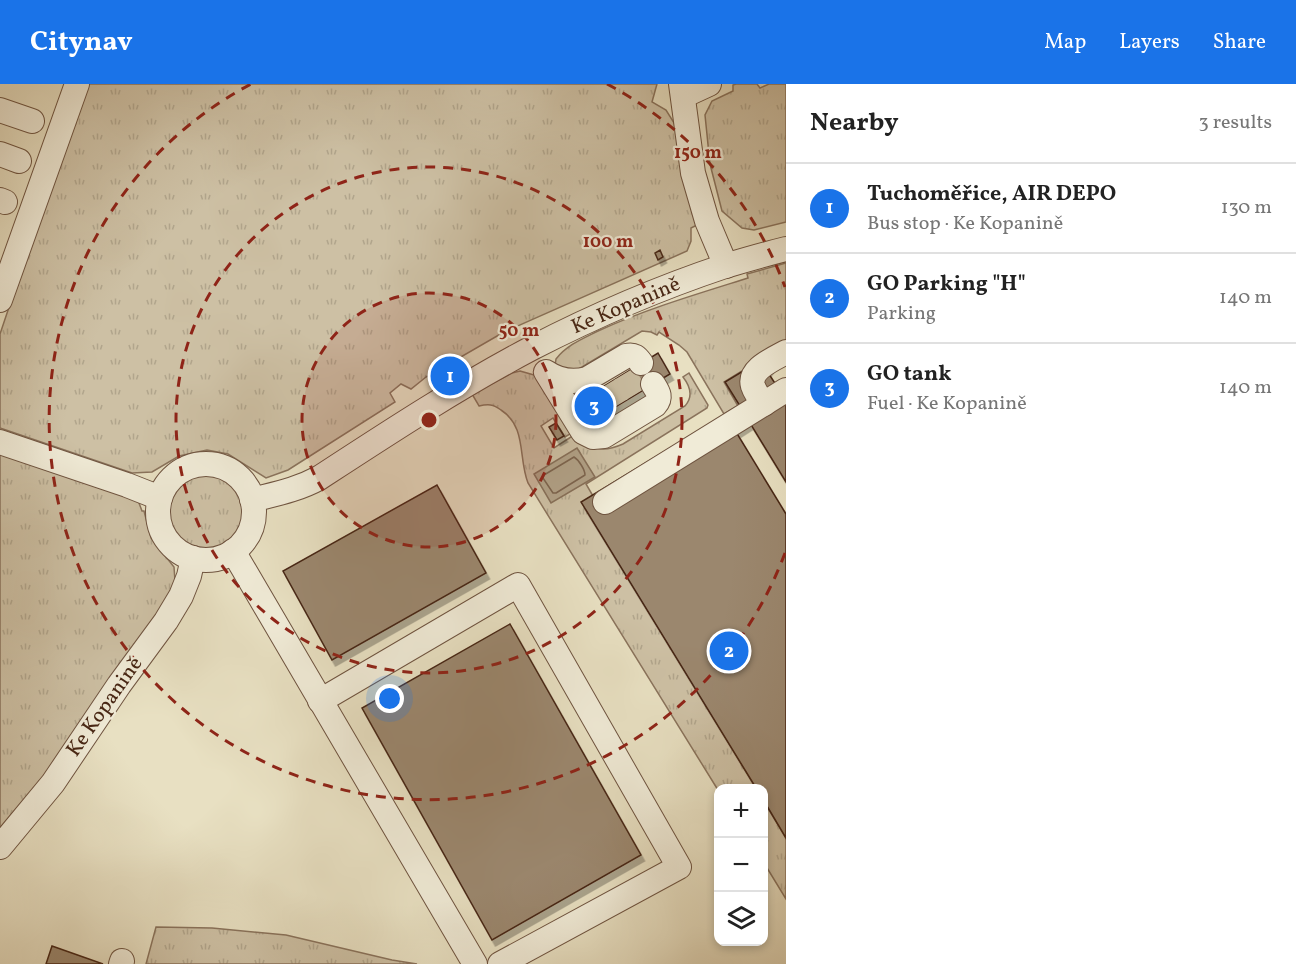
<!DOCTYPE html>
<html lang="en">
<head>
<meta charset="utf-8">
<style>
	:root { --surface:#fff; --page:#f6f6f6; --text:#222; --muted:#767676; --line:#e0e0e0; --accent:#1a73e8 }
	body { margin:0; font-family:Vollkorn,serif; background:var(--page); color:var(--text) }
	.controls { position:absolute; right:18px; bottom:18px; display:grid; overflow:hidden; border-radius:12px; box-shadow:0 3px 9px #0003 }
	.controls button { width:54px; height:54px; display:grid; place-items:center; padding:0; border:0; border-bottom:2px solid var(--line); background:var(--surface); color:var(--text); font:30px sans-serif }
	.you { position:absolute; left:390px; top:615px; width:21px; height:21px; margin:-15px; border:4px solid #fff; border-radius:50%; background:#1a73e8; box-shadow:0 0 0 9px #1a73e833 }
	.badge { display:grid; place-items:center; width:39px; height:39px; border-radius:50%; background:var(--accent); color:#fff; font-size:20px; font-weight:700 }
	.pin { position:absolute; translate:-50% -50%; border:3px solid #fff; box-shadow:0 2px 6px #0006 }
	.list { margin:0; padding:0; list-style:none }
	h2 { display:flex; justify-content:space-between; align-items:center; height:78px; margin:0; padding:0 24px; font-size:26px }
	h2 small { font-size:20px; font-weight:400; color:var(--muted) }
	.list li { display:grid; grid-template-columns:39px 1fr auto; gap:18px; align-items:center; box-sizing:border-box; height:90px; padding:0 24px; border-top:2px solid var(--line) }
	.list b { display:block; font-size:22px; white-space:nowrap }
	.list p { margin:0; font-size:20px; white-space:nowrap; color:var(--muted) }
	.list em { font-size:20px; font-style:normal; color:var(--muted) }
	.icon { flex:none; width:33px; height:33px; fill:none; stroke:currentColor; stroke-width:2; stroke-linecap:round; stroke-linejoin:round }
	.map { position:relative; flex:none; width:786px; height:880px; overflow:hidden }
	header { display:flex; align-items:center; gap:36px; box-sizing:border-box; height:84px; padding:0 30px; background:var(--accent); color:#fff }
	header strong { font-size:28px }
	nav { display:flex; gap:33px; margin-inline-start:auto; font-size:21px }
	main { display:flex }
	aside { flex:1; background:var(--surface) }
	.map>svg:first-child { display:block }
	.grass { fill:url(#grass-tufts); stroke:#8a735c; stroke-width:1.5 }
	.water { fill:#b1a187; stroke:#877059; stroke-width:1.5 }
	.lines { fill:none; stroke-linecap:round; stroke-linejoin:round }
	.shore { stroke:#7c644e; stroke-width:1.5 }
	.building { fill:#9b876e; stroke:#472614; stroke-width:1.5; filter:url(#shadow) }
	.minor-tunnel { stroke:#c8bb9f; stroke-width:24; stroke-dasharray:24 12; stroke-linecap:butt }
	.minor-casing { stroke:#6f5440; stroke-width:26 }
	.minor { stroke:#f0ebd7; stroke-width:24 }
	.ring { fill:none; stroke:#8f2418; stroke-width:3; stroke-dasharray:10 8 }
	.labels { text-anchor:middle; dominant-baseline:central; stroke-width:4.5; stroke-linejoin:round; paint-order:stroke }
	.street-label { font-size:21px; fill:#472614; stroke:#f0ebd7 }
	.centre { fill:#8f2418; stroke:#f0ebd7; stroke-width:3 }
	.ring-label { font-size:18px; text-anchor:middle; font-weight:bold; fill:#8f2418; stroke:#f0ebd7; stroke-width:4.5; stroke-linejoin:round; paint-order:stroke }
</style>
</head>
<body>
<header>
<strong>Citynav</strong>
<nav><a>Map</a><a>Layers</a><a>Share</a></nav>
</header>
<main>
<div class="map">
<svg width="786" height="880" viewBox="0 0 786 880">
	<defs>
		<pattern id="grass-tufts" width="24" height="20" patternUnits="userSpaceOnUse" patternTransform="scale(1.5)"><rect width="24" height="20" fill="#cdc0a4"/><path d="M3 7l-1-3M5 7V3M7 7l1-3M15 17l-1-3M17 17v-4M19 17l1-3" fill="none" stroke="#b1a58c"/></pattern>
		<filter id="shadow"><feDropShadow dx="3.5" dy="6" stdDeviation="0" flood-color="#0004"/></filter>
	</defs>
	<rect width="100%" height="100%" fill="#e8e0c2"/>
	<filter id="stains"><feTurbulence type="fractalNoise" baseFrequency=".00333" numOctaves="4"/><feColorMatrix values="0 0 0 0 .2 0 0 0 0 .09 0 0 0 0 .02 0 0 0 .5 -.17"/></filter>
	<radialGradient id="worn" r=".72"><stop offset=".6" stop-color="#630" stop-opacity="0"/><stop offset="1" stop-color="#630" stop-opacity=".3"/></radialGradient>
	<g class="grass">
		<polygon points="84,0 657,0 652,18 666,26 676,42 697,141 691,144 691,157 687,167 504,248 426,293 411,305 401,300 390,309 395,318 288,386 266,394 228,370 207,366 179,372 152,388 132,389 0,344 0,250"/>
		<polygon points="736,0 757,0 760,4 769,0 786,0 786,138 754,146 742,144 722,127 710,80 705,31 712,17 733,7 733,1"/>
		<path d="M786 179V260L724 298 738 322 724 330 687 268 679 261 659 248 657 251 651 248 642 247 577 286 570 288 555 282 556 275C567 261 582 255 598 247 646 225 697 210 748 194L747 190Z"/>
		<path d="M520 287 534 291 540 295 575 347 565 353 553 334 541 342 554 364 577 349C594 365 600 370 623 360L685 322C694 312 690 302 683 293L689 289 708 321 707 324 586 400 593 412 582 418 756 704H718V706L528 399C518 374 527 343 501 326 493 320 488 320 479 322L472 310 512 289Z"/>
		<polygon points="0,367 131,413 139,419 142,427 144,427 151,454 174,483 175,497 165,519 55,677 0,749"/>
		<circle cx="205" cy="427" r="38"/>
		<polygon points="764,717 786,754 786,815 764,779"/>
		<polygon points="156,843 212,844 286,851 392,876 417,880 146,880"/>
	</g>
	<polygon class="water" points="577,364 595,393 551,419 534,390"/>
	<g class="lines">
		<path class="shore" d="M574 373C579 376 585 386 585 391L556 409H553L543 394 544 391Z"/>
	</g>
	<g class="building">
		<polygon points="660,166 663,173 658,176 655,169"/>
		<polygon points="786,261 767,287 776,301 786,294 786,398 750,339 736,348 786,430 786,754 764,717 764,704 756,704 581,418 740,322 725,298"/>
		<polygon points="658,269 670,290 582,343 570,323"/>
		<polygon points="556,339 564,352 557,356 549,343"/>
		<polygon points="437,401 486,489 332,576 283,487"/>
		<polygon points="510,540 641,771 492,856 362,624"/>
		<polygon points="52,862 103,880 46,880"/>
	</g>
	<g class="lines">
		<g class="minor-tunnel">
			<polyline points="624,290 636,310"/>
			<polyline points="606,301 618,321"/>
		</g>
		<g class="minor-casing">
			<g id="minor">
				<polyline points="681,0 693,89 707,137 726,182"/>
				<polyline points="683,12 709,0"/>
				<polyline points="0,26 32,37"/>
				<polyline points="0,70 19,77"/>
				<polyline points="0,116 5,118"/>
				<polyline points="0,216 77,0"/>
				<path d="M641 279C637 273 634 270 626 272L587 295C572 299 559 297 546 288L583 348 593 353 604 352 655 321C662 313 658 308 653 300"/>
				<path d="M764 320C760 315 755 308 753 302 748 285 774 275 786 268"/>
				<polyline points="0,358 127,401 160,414"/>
				<circle cx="206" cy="428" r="48"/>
				<path d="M252 416C275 410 297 406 319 394 388 349 458 303 532 264 594 232 659 204 725 182 745 176 766 170 786 165"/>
				<polyline points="605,418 786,306"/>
				<polyline points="233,467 475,880"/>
				<polyline points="320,617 518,501 679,783 500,880"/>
				<polyline points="0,763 53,699 119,601 166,537 181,512 189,492 193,474"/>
				<polyline points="121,880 122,877"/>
			</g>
		</g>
		<use href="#minor" class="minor"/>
	</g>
	<circle cx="429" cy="336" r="127" fill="#8f2418" fill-opacity=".12"/>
	<g class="ring">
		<circle cx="429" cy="336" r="127"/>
		<circle cx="429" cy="336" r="253"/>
		<path d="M785 469A380 380 0 1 1 251 0M607 0A380 380 0 0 1 785 203"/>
	</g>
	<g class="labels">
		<g class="street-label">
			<text transform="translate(626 222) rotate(-23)">Ke Kopanině</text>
			<text transform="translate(105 623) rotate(-55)">Ke Kopanině</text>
		</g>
	</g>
	<circle cx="429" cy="336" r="9" class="centre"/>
	<g class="ring-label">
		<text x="698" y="74">150 m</text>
		<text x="608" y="163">100 m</text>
		<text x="519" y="252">50 m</text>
	</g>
	<rect width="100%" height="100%" filter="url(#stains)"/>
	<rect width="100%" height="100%" fill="url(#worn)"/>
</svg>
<div class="controls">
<button>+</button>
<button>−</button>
<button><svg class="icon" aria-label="layers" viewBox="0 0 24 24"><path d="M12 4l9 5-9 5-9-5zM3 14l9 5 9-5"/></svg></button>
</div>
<div class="you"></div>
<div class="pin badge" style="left:450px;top:292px">1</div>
<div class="pin badge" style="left:729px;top:567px">2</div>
<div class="pin badge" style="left:594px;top:322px">3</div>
</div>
<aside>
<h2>Nearby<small>3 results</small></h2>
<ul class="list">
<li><span class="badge">1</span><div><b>Tuchoměřice, AIR DEPO</b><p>Bus stop · Ke Kopanině</p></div><em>130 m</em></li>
<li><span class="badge">2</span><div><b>GO Parking &quot;H&quot;</b><p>Parking</p></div><em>140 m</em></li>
<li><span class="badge">3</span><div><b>GO tank</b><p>Fuel · Ke Kopanině</p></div><em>140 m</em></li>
</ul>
</aside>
</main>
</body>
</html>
